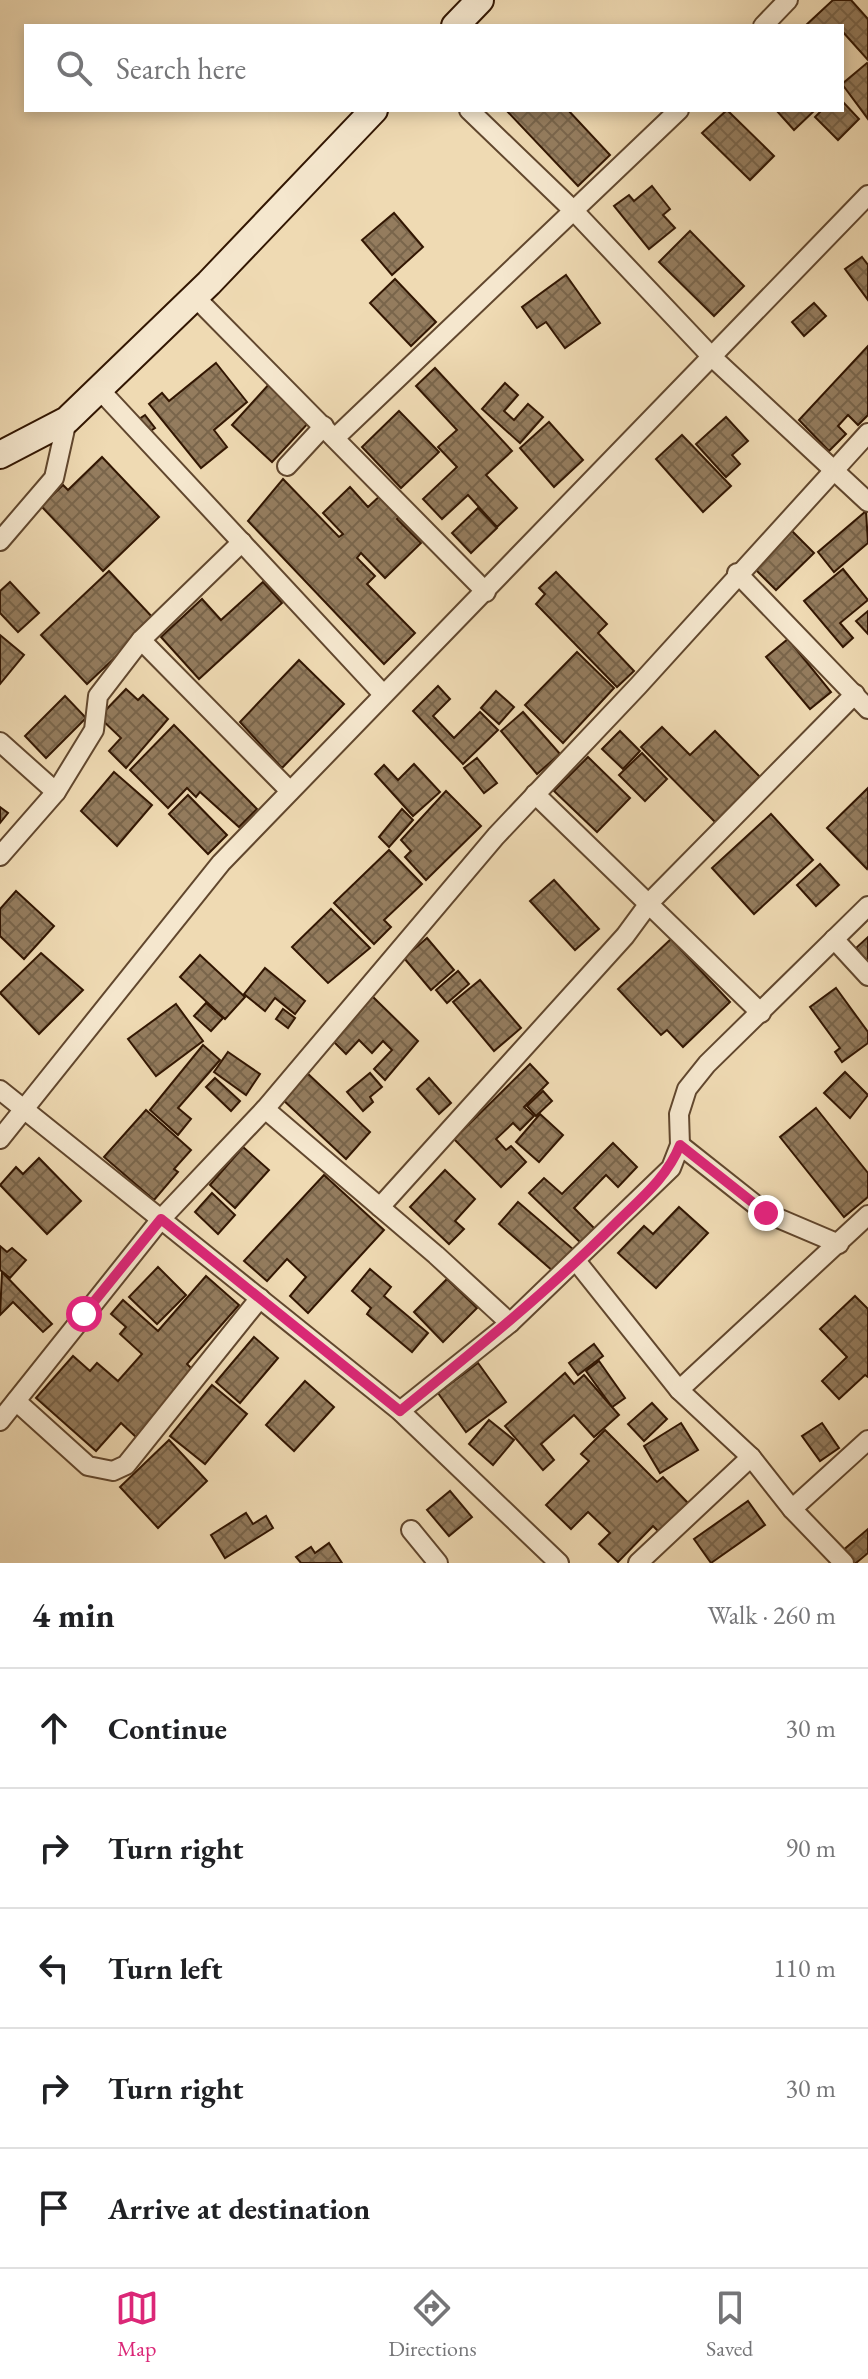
<!DOCTYPE html>
<html lang="en">
<head>
<meta charset="utf-8">
<style>
	:root { --surface:#fff; --page:#f6f6f6; --text:#202124; --muted:#757577; --line:#e0e0e0; --accent:#db2777 }
	body { margin:0; font-family:"EB Garamond",serif; background:var(--page); color:var(--text) }
	.stop { position:absolute; width:24px; height:24px; margin:-18px; border:6px solid #db2777; border-radius:50%; background:#fff }
	.stop.end { background:#db2777; border-color:#fff; box-shadow:0 2px 8px #0008 }
	.list { margin:0; padding:0; list-style:none }
	h2 { display:flex; justify-content:space-between; align-items:center; height:104px; margin:0; padding:0 32px; font-size:34px }
	h2 small { font-size:26px; font-weight:400; color:var(--muted) }
	.list li { display:grid; grid-template-columns:52px 1fr auto; gap:24px; align-items:center; box-sizing:border-box; height:120px; padding:0 32px; border-top:2px solid var(--line) }
	.list b { display:block; font-size:30px; white-space:nowrap }
	.list em { font-size:26px; font-style:normal; color:var(--muted) }
	.icon { flex:none; width:44px; height:44px; fill:none; stroke:currentColor; stroke-width:2; stroke-linecap:round; stroke-linejoin:round }
	.map { position:relative; flex:none; width:868px; height:1563px; overflow:hidden }
	.search { position:absolute; background:var(--surface); box-shadow:0 4px 12px #0003; left:24px; right:24px; top:24px; height:88px; display:flex; align-items:center; gap:20px; box-sizing:border-box; padding:0 28px; border-radius:0px; color:var(--muted); font-size:30px }
	.sheet { height:704px; background:var(--surface) }
	nav { display:flex; justify-content:space-around; align-items:center; box-sizing:border-box; height:112px; border-top:2px solid var(--line); background:var(--surface); font-size:22px; color:var(--muted) }
	nav a { display:grid; justify-items:center; gap:4px }
	nav .on { color:var(--accent) }
	.map>svg:first-child { display:block }
	.building { fill:url(#building-cross-hatch); stroke:#321602; stroke-width:2 }
	.lines { fill:none; stroke-linecap:round; stroke-linejoin:round }
	.street-casing { stroke:#61472e; stroke-width:22 }
	.secondary-casing { stroke:#321602; stroke-width:30 }
	.street { stroke:#f5e7ce; stroke-width:18 }
	.secondary { stroke:#f5e7ce; stroke-width:26 }
	.route { stroke:#db2777; stroke-width:10 }
</style>
</head>
<body>
<div class="map">
<svg width="868" height="1563" viewBox="0 0 868 1563">
	<defs>
		<pattern id="building-cross-hatch" width="8" height="8" patternUnits="userSpaceOnUse" patternTransform="scale(2)"><rect width="8" height="8" fill="#947c5e"/><path d="M0 0l8 8M0 8l8-8" fill="none" stroke="#79654b"/></pattern>
	</defs>
	<rect width="100%" height="100%" fill="#efdab3"/>
	<filter id="stains"><feTurbulence type="fractalNoise" baseFrequency=".0025" numOctaves="4"/><feColorMatrix values="0 0 0 0 .2 0 0 0 0 .09 0 0 0 0 .02 0 0 0 .5 -.17"/></filter>
	<radialGradient id="worn" r=".72"><stop offset=".6" stop-color="#630" stop-opacity="0"/><stop offset="1" stop-color="#630" stop-opacity=".3"/></radialGradient>
	<g class="building">
		<polygon points="833,0 851,0 868,19 868,60 842,31 842,26 805,26"/>
		<polygon points="867,63 868,64 868,119 842,84"/>
		<polygon points="842,101 859,119 838,140 815,117 822,110 842,110"/>
		<polygon points="506,110 568,110 610,155 578,186"/>
		<polygon points="727,110 774,156 750,180 702,133"/>
		<polygon points="776,110 815,110 794,130"/>
		<polygon points="652,186 670,209 663,215 675,228 649,249 614,206 629,195 634,201"/>
		<polygon points="394,213 423,247 392,275 362,240"/>
		<polygon points="690,231 744,286 714,316 659,262"/>
		<polygon points="862,257 868,265 868,300 845,269"/>
		<polygon points="566,275 600,323 565,348 546,322 537,328 522,307"/>
		<polygon points="395,279 436,322 411,346 370,303"/>
		<polygon points="814,303 826,316 804,336 792,322"/>
		<polygon points="868,346 868,415 858,425 848,415 838,426 846,434 829,451 799,420"/>
		<polygon points="216,363 247,402 214,430 227,447 201,468 149,404 162,393 169,401"/>
		<polygon points="435,368 512,451 486,475 517,508 497,527 468,495 442,519 423,499 457,467 438,447 457,430 416,386"/>
		<polygon points="271,382 311,420 272,462 232,425"/>
		<polygon points="505,383 518,395 504,411 514,420 528,404 543,417 520,443 482,409"/>
		<polygon points="399,411 439,452 401,488 362,447"/>
		<polygon points="145,415 155,428 146,434 136,421"/>
		<polygon points="726,417 748,441 732,455 740,464 726,477 696,444"/>
		<polygon points="549,422 583,460 554,487 520,448"/>
		<polygon points="682,435 731,486 703,512 656,459"/>
		<polygon points="102,457 159,517 103,571 41,506 63,485 68,490"/>
		<polygon points="283,479 339,537 343,534 323,513 350,487 368,507 382,494 401,515 397,519 421,543 385,578 361,553 357,558 375,576 367,584 415,633 384,664 248,521"/>
		<polygon points="478,508 497,528 471,553 452,533"/>
		<polygon points="866,511 868,543 834,572 818,552"/>
		<polygon points="791,530 814,553 776,590 753,567"/>
		<polygon points="843,569 868,600 840,623 853,638 843,647 804,601"/>
		<polygon points="109,571 155,620 87,684 41,635"/>
		<polygon points="556,572 607,624 598,633 634,671 617,687 536,604 545,594 539,588"/>
		<polygon points="10,582 39,613 18,632 0,613 0,591"/>
		<polygon points="263,582 282,603 199,679 161,637 202,599 221,620"/>
		<polygon points="868,611 868,634 856,621"/>
		<polygon points="0,635 24,655 0,684"/>
		<polygon points="788,639 831,692 810,709 766,657"/>
		<polygon points="577,652 614,688 563,743 525,705"/>
		<polygon points="299,660 344,704 282,768 240,722"/>
		<polygon points="438,686 450,699 433,716 454,738 480,712 498,730 463,764 413,711"/>
		<polygon points="126,689 138,700 143,695 168,719 126,768 109,751 121,738 99,717"/>
		<polygon points="496,691 514,707 499,724 481,708"/>
		<polygon points="65,696 86,718 46,758 25,736"/>
		<polygon points="523,712 560,754 537,774 501,731"/>
		<polygon points="174,725 257,809 239,827 200,792 196,797 187,788 168,808 130,770"/>
		<polygon points="662,727 690,755 715,731 762,779 717,824 641,747"/>
		<polygon points="620,731 640,751 623,769 602,749"/>
		<polygon points="642,753 667,779 645,801 619,775"/>
		<polygon points="588,757 630,798 597,832 554,791"/>
		<polygon points="477,758 497,783 484,793 464,768"/>
		<polygon points="414,764 440,792 413,816 375,774 384,765 398,780"/>
		<polygon points="114,772 152,805 117,846 81,811"/>
		<polygon points="868,788 868,867 867,869 827,828"/>
		<polygon points="446,791 481,826 426,880 405,857 411,851 401,840"/>
		<polygon points="188,795 227,835 208,854 169,814"/>
		<polygon points="0,807 8,813 0,823"/>
		<polygon points="402,809 413,820 389,847 379,837"/>
		<polygon points="771,814 813,860 754,914 712,868"/>
		<polygon points="389,850 422,884 384,920 391,927 374,944 334,903"/>
		<polygon points="820,864 839,885 816,906 797,885"/>
		<polygon points="554,880 599,929 575,950 530,901"/>
		<polygon points="16,891 54,926 24,959 0,936 0,909"/>
		<polygon points="331,909 370,948 328,983 292,947"/>
		<polygon points="868,937 868,962 856,948"/>
		<polygon points="427,938 454,970 431,990 404,958"/>
		<polygon points="671,939 730,1002 683,1047 667,1030 661,1035 618,989"/>
		<polygon points="41,953 83,990 39,1034 0,993"/>
		<polygon points="200,955 245,997 225,1019 180,977"/>
		<polygon points="265,968 305,1001 295,1014 275,998 265,1011 244,994"/>
		<polygon points="458,971 469,984 447,1003 436,990"/>
		<polygon points="480,980 521,1028 494,1051 453,1002"/>
		<polygon points="836,988 868,1032 868,1043 842,1062 835,1052 840,1048 810,1007"/>
		<polygon points="371,995 418,1041 385,1080 374,1069 392,1050 383,1041 372,1053 359,1040 346,1054 330,1038"/>
		<polygon points="206,1003 223,1018 211,1031 194,1016"/>
		<polygon points="176,1004 203,1041 156,1076 128,1039"/>
		<polygon points="283,1009 295,1018 288,1028 276,1019"/>
		<polygon points="203,1045 220,1060 178,1108 191,1119 178,1135 150,1110"/>
		<polygon points="228,1052 260,1074 246,1095 214,1072"/>
		<polygon points="530,1064 548,1083 524,1107 534,1116 520,1130 513,1123 496,1139 506,1150 511,1146 526,1162 501,1187 454,1139"/>
		<polygon points="306,1072 370,1132 346,1159 282,1099"/>
		<polygon points="845,1072 868,1095 850,1118 824,1093"/>
		<polygon points="370,1073 382,1087 370,1097 373,1102 363,1111 347,1092"/>
		<polygon points="215,1078 240,1101 231,1111 206,1087"/>
		<polygon points="429,1078 451,1103 439,1114 417,1089"/>
		<polygon points="543,1091 552,1101 536,1116 527,1106"/>
		<polygon points="816,1108 868,1173 868,1197 844,1217 780,1137"/>
		<polygon points="146,1110 191,1150 174,1169 178,1172 154,1200 104,1157"/>
		<polygon points="540,1114 563,1135 539,1162 516,1142"/>
		<polygon points="613,1143 637,1167 618,1187 606,1175 574,1208 595,1229 581,1243 529,1193 544,1178 562,1194"/>
		<polygon points="243,1147 269,1170 235,1208 210,1185"/>
		<polygon points="39,1158 81,1201 47,1234 0,1185 16,1167 23,1174"/>
		<polygon points="445,1170 475,1199 455,1221 464,1229 449,1244 410,1207"/>
		<polygon points="324,1175 384,1230 308,1313 290,1296 306,1277 287,1259 267,1281 244,1261"/>
		<polygon points="212,1193 235,1215 218,1234 195,1212"/>
		<polygon points="518,1202 574,1250 554,1272 499,1224"/>
		<polygon points="679,1207 708,1233 656,1288 618,1253 644,1226 653,1234"/>
		<polygon points="0,1246 7,1252 12,1248 26,1260 10,1278 0,1270"/>
		<polygon points="158,1267 186,1295 157,1324 129,1297"/>
		<polygon points="370,1269 391,1287 384,1296 428,1333 412,1352 367,1314 371,1308 352,1291"/>
		<polygon points="2,1272 52,1324 43,1332 13,1302 0,1315"/>
		<polygon points="206,1276 239,1305 187,1364 194,1371 136,1437 121,1423 96,1451 36,1398 73,1356 90,1371 97,1363 118,1381 142,1354 120,1334 126,1327 111,1314 123,1300 158,1331"/>
		<polygon points="447,1279 477,1308 443,1342 414,1312"/>
		<polygon points="855,1296 868,1309 868,1377 865,1375 839,1399 822,1381 847,1357 820,1329"/>
		<polygon points="254,1337 278,1358 240,1403 216,1382"/>
		<polygon points="594,1344 603,1356 578,1375 569,1363"/>
		<polygon points="599,1361 625,1398 612,1407 586,1371"/>
		<polygon points="478,1363 506,1402 466,1432 438,1393"/>
		<polygon points="565,1373 574,1384 584,1375 619,1415 594,1437 574,1415 541,1444 554,1460 543,1470 505,1426"/>
		<polygon points="305,1381 334,1407 294,1451 266,1425"/>
		<polygon points="212,1385 247,1414 205,1464 170,1436"/>
		<polygon points="652,1403 667,1419 644,1441 628,1424"/>
		<polygon points="489,1420 514,1440 493,1465 469,1444"/>
		<polygon points="681,1423 698,1450 660,1473 644,1446"/>
		<polygon points="822,1423 839,1448 820,1461 802,1436"/>
		<polygon points="605,1430 657,1482 663,1477 689,1504 660,1533 653,1526 618,1562 599,1544 610,1533 588,1512 571,1529 546,1505 589,1461 581,1454"/>
		<polygon points="169,1440 207,1481 158,1528 120,1487"/>
		<polygon points="450,1491 472,1517 449,1536 427,1510"/>
		<polygon points="748,1501 765,1525 711,1563 694,1539"/>
		<polygon points="246,1513 253,1524 266,1516 273,1528 225,1558 211,1535"/>
		<polygon points="868,1529 868,1553 856,1563 850,1563 841,1552"/>
		<polygon points="329,1543 342,1563 301,1563 296,1557 311,1547 315,1553"/>
	</g>
	<g class="lines">
		<g class="street-casing">
			<g id="street">
				<polyline points="763,26 788,0"/>
				<polyline points="469,110 574,211 712,357 868,502"/>
				<polyline points="194,296 486,592"/>
				<polyline points="99,389 382,693"/>
				<polyline points="335,438 679,110"/>
				<polyline points="287,466 324,426"/>
				<polyline points="0,541 54,478 67,420"/>
				<polyline points="737,573 868,709"/>
				<polyline points="141,640 290,791"/>
				<polyline points="0,742 56,792"/>
				<polyline points="535,794 761,1013"/>
				<polyline points="0,856 56,792 94,730 98,696 141,640 242,542"/>
				<polyline points="834,939 868,976"/>
				<polyline points="0,1090 400,1411 559,1563"/>
				<polyline points="265,1109 436,1255 510,1323"/>
				<polyline points="0,1139 221,863 868,195"/>
				<polyline points="680,1145 766,1213 839,1244"/>
				<polyline points="380,1207 625,936 650,902 855,694"/>
				<polyline points="577,1262 679,1390 751,1457 792,1509 844,1563"/>
				<polyline points="679,1390 868,1215"/>
				<polyline points="16,1401 88,1466 113,1471 126,1465 260,1298"/>
				<polyline points="400,1411 510,1323 671,1168 680,1145 679,1114 687,1089 707,1064 868,906"/>
				<polyline points="0,1421 161,1219 265,1109 496,836 638,686 868,433"/>
				<polyline points="792,1509 868,1440"/>
				<polyline points="411,1530 438,1563"/>
				<polyline points="638,1563 751,1457"/>
			</g>
		</g>
		<g class="secondary-casing">
			<g id="secondary">
				<polyline points="455,26 480,0"/>
				<polyline points="0,455 67,420 209,283 374,110"/>
			</g>
		</g>
		<use href="#street" class="street"/>
		<use href="#secondary" class="secondary"/>
	</g>
	<g class="lines">
		<path class="route" d="M84 1314 161 1219 400 1411C474 1351 547 1292 614 1225 639 1200 667 1178 680 1145L766 1213"/>
	</g>
	<rect width="100%" height="100%" filter="url(#stains)"/>
	<rect width="100%" height="100%" fill="url(#worn)"/>
</svg>
<div class="stop" style="left:84px;top:1314px"></div>
<div class="stop end" style="left:766px;top:1213px"></div>
<div class="search"><svg class="icon" aria-label="search" viewBox="0 0 24 24"><circle cx="10" cy="10" r="6"/><path d="M15 15l6 6"/></svg>Search here</div>
</div>
<section class="sheet">
<h2>4 min<small>Walk · 260 m</small></h2>
<ul class="list">
<li><svg class="icon" aria-label="ahead" viewBox="0 0 24 24"><path d="M12 20V5M6 11l6-6 6 6"/></svg><div><b>Continue</b></div><em>30 m</em></li>
<li><svg class="icon" aria-label="right" viewBox="0 0 24 24"><path d="M7 20v-9h11M14 6l5 5-5 5"/></svg><div><b>Turn right</b></div><em>90 m</em></li>
<li><svg class="icon" aria-label="left" viewBox="0 0 24 24"><path d="M17 20v-9H6M10 6l-5 5 5 5"/></svg><div><b>Turn left</b></div><em>110 m</em></li>
<li><svg class="icon" aria-label="right" viewBox="0 0 24 24"><path d="M7 20v-9h11M14 6l5 5-5 5"/></svg><div><b>Turn right</b></div><em>30 m</em></li>
<li><svg class="icon" aria-label="arrive" viewBox="0 0 24 24"><path d="M6 21V4h12l-3 4 3 4H6"/></svg><div><b>Arrive at destination</b></div></li>
</ul>
</section>
<nav>
<a class="on"><svg class="icon" aria-label="map" viewBox="0 0 24 24"><path d="M3 6l6-2 6 2 6-2v14l-6 2-6-2-6 2zM9 4v14M15 6v14"/></svg>Map</a>
<a><svg class="icon" aria-label="directions" viewBox="0 0 24 24"><path d="M12 3l9 9-9 9-9-9zM9 14v-3h6M13 9l2 2-2 2"/></svg>Directions</a>
<a><svg class="icon" aria-label="saved" viewBox="0 0 24 24"><path d="M7 4h10v16l-5-4-5 4z"/></svg>Saved</a>
</nav>
</body>
</html>
